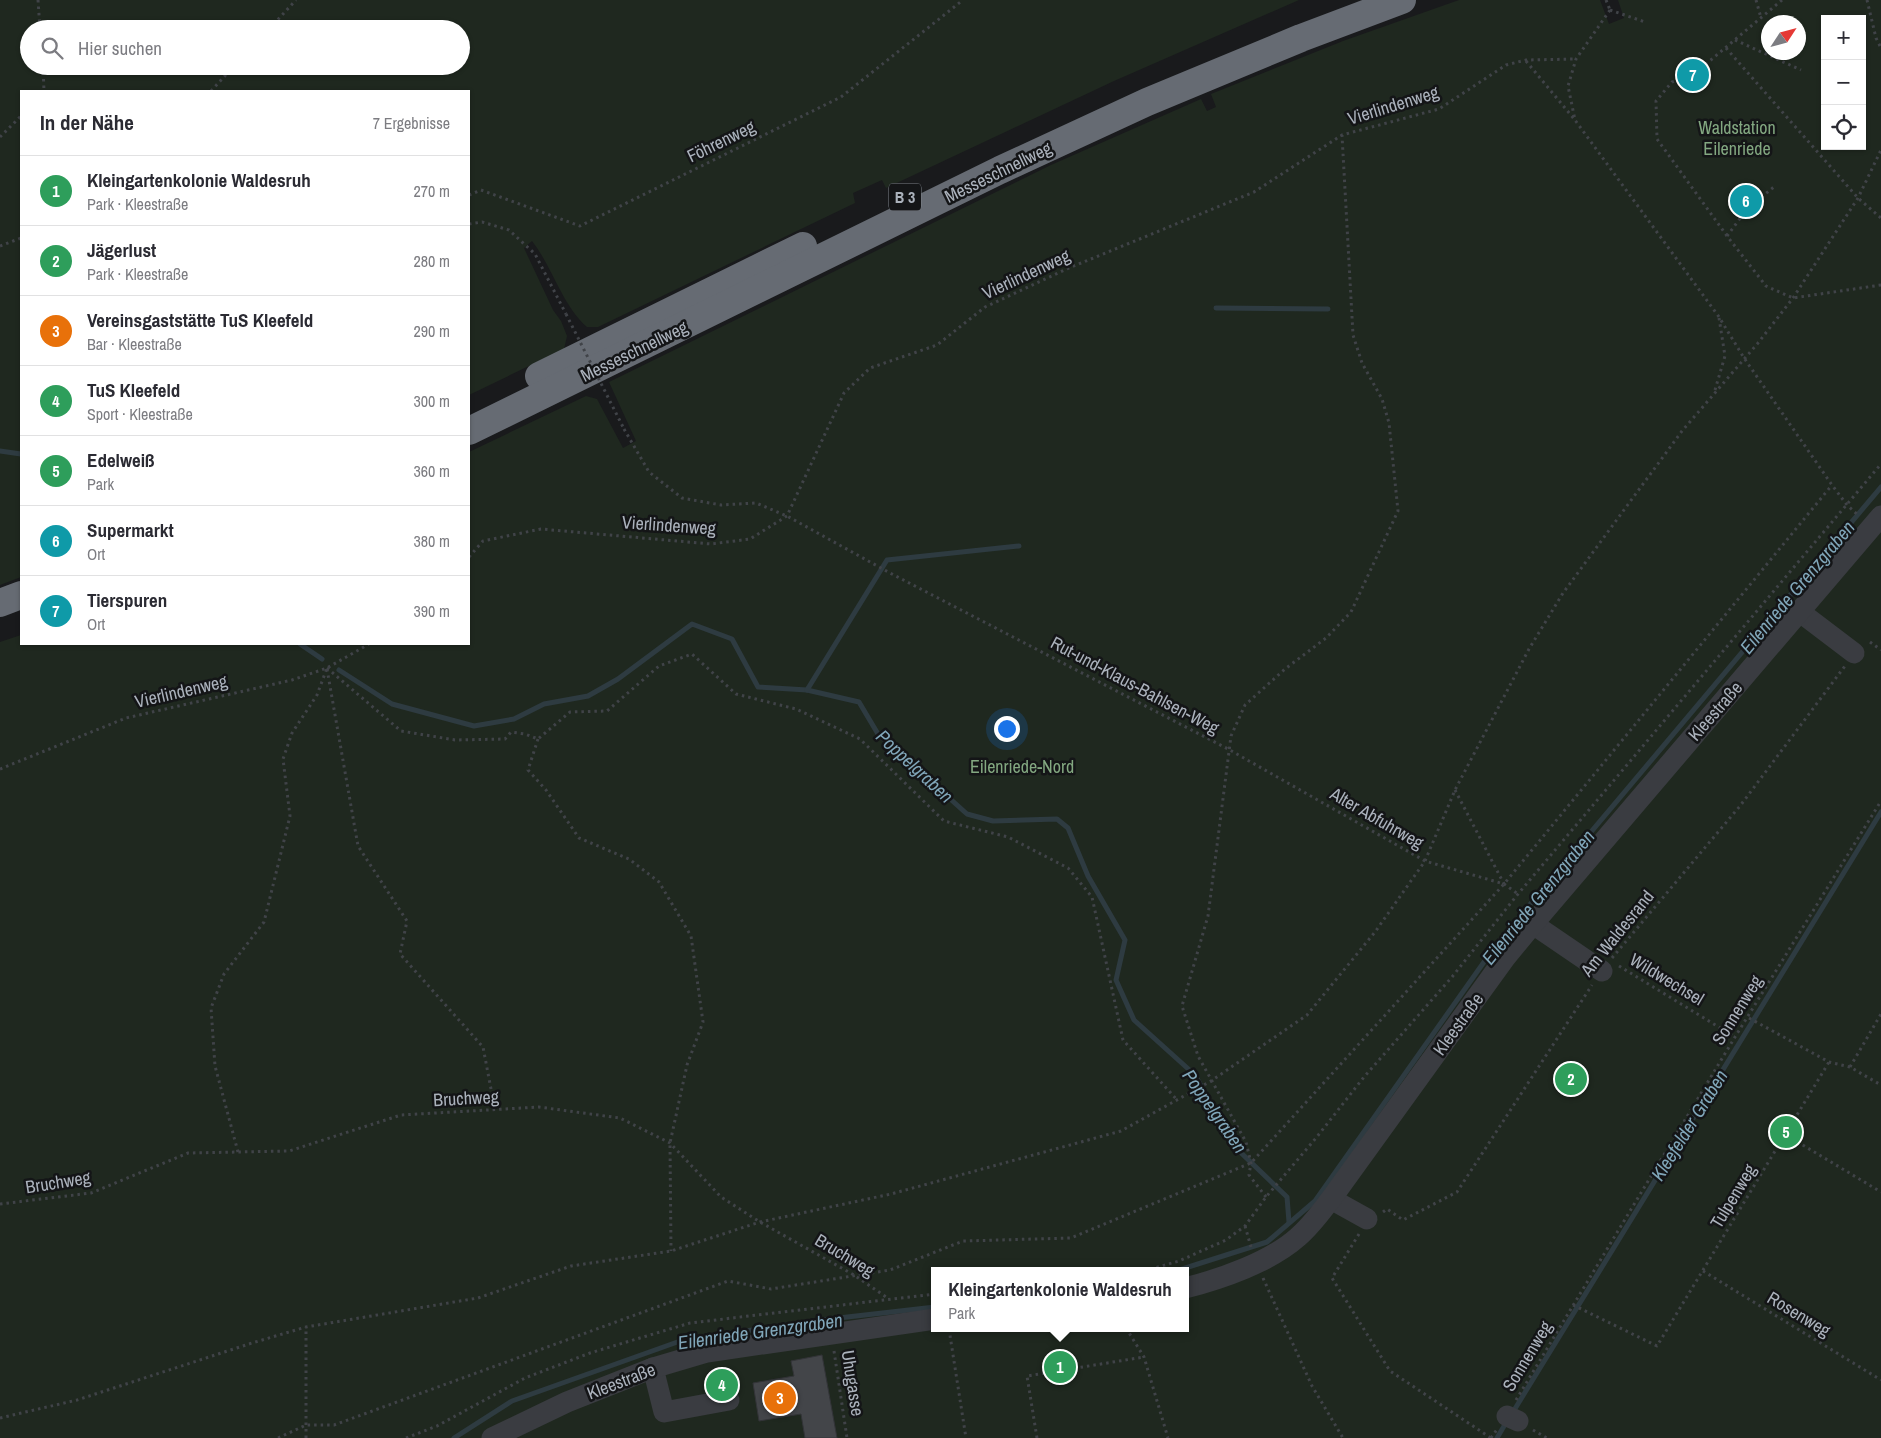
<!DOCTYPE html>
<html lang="de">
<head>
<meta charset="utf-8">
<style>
	:root { --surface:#fff; --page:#f7f7f7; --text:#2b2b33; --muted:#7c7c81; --line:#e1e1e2; --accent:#8a5f31 }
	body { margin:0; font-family:"Archivo Narrow",sans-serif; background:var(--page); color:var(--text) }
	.controls { position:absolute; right:15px; top:15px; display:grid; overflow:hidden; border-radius:0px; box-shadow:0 1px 4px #0004 }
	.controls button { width:45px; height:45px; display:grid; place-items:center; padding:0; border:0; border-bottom:1px solid var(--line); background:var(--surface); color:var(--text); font:25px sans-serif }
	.compass { position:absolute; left:1761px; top:15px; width:45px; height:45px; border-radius:50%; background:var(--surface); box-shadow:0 1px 4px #0004; rotate:54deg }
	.you { position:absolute; left:1006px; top:728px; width:18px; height:18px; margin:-12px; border:4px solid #fff; border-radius:50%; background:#1a73e8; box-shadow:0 0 0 8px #1a73e833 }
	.badge { display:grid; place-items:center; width:32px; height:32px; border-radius:50%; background:var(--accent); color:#fff; font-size:16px; font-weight:700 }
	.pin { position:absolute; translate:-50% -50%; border:2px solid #fff; box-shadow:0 1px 5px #0006 }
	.popup { position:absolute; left:931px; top:1267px; width:258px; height:65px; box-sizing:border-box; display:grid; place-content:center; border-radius:0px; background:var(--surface); filter:drop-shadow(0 1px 4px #0005); font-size:16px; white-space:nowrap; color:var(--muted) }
	.popup b { font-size:19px; color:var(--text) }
	.popup::after { content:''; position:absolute; left:50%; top:100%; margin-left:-10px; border:10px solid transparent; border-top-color:var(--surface) }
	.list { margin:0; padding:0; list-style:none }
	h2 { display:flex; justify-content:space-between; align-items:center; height:65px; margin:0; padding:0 20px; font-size:21px }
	h2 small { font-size:16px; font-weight:400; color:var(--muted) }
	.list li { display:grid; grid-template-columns:32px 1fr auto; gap:15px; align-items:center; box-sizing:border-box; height:70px; padding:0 20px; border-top:1px solid var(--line) }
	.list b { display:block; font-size:19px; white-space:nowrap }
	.list p { margin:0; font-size:16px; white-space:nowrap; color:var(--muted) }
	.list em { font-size:16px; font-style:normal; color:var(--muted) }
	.icon { flex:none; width:28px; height:28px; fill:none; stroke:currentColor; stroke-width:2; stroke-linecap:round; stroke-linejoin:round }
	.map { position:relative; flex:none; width:1881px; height:1438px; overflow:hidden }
	.search { position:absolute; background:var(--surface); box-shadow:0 1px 4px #0004; left:20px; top:20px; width:450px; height:55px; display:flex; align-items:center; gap:12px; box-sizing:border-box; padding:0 18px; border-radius:28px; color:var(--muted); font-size:19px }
	.panel { position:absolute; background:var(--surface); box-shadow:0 1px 4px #0004; left:20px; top:90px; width:450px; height:555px; border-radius:0px }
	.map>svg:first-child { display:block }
	.green { fill:#1f281f; fill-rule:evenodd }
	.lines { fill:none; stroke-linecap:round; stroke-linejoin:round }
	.stream { stroke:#2e3b41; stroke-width:5 }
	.building { fill:#434549; stroke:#333438 }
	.path { stroke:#404348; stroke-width:3; stroke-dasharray:2.5 4; stroke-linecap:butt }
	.minor { stroke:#3a3c41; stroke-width:21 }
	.highway { stroke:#666b73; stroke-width:28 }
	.path-bridge { stroke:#404348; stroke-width:3; stroke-dasharray:2.5 4; stroke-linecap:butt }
	.labels { text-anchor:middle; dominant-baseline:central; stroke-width:5; stroke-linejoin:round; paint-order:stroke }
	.shield { fill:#141517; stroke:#7e838a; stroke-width:1 }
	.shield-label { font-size:16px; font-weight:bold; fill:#abb2bc }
	.street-label { font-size:18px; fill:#abb2bc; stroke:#141517 }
	.park-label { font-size:18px; fill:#83a881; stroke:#141517 }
	.water-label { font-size:19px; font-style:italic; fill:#80a6b9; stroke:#141517 }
</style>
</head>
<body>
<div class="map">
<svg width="1881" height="1438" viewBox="0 0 1881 1438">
	<rect width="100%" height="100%" fill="#191a1c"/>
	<g class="green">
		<path d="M0 0H1299L1114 81 886 188 882 180 853 193 855 203 598 327H587C562 305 553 268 532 241L524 248 553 310 561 321 567 336 564 349 469 395V91H21V577L0 585ZM29 29H461V66H29Z"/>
		<path d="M1459 0H1600L1609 24 1624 18 1618 0H1881V1438H0V642L21 635V644H469V452L586 396 597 399 623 448 636 441 609 382 1051 165 1201 99 1207 111 1216 107 1211 94 1343 41ZM1825 19H1862V146H1825ZM1768 22H1798V52H1768ZM935 1271H1185V1328H935Z"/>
	</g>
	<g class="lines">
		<g class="stream">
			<polyline points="1216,308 1328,309"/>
			<polyline points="0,451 21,454"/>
			<polyline points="300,644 322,659"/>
			<polyline points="339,670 392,704 474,726 514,719 544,704 588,696 618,679 692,624 732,639 758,687 807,690 859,702 878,734 967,814 993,821 1057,819 1068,828 1088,876 1125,940 1116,980 1134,1020 1195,1075 1236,1148 1287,1197 1289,1222"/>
			<polyline points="807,690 887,560 1019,546"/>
			<polyline points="1176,1271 1267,1242 1315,1201 1496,945 1881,487"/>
			<polyline points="1513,1412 1881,812"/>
			<polyline points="454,1438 512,1401 683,1340 821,1320 935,1307"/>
			<polyline points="1497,1438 1507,1421"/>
		</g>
	</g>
	<polygon class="building" points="822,1355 837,1438 805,1438 801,1414 759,1421 753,1383 794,1376 791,1361"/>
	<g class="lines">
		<g class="path">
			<polyline points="38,0 40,29"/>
			<polyline points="1606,0 1610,10"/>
			<polyline points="1756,0 1761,18"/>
			<polyline points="1782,0 1693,75 1672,82 1656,101 1657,139 1727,236 1766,286 1793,298 1881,285"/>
			<polyline points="1867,0 1876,38 1881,48"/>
			<polyline points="1610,10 1576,59 1568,86 1575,120 1719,317 1744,358 1832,485 1847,505 1858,515"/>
			<polyline points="1610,10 1645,22"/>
			<polyline points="269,29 296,0"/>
			<polyline points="1735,40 1801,70"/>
			<polyline points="1726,48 1858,198 1881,218"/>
			<polyline points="1526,61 1575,120"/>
			<polyline points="43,66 44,91"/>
			<polyline points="211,91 234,66"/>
			<polyline points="0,137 21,116"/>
			<polyline points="469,195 481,190 580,226 841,97 963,0"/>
			<polyline points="469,224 482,222 509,230 535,254 566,314"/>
			<polyline points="1727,236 1747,209 1775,186"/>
			<polyline points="0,246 21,238"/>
			<polyline points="1715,390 1725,356 1719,318"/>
			<polyline points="624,429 649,472 682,498 721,505 756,503 787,516 890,573 1228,749 1425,861 1504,884 1518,894"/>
			<polyline points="469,557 483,541 541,529 711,544 750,539 787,516 844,393 870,368 937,345 985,307 1069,268 1254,192 1342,135 1439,109 1506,65 1526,60 1576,59"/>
			<polyline points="1870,642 1881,650"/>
			<polyline points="327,668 401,731 455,740 505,739 511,732 525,734 538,739 570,712 607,711 659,666 692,654 736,694 796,709 860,739 944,821 1008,837 1068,868 1092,897 1123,1040 1178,1101"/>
			<polyline points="327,669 358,846 407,921 400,954 483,1047 495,1110"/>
			<polyline points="538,739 528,770 546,790 579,838 629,859 659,882 691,936 703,1022 687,1065 670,1143 671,1251"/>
			<polyline points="0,769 126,718 292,680 327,668 369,644"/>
			<polyline points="1455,790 1504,884"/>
			<polyline points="1612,958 1740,806 1845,666"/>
			<polyline points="1619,966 1735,1037"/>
			<polyline points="1749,1018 1829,1062 1850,1067 1881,1085"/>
			<polyline points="1850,1067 1881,1014"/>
			<polyline points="1786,1135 1881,1192"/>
			<polyline points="238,1152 215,1066 211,1008 224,974 264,922 290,816 283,759 292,733 317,695 327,668"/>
			<polyline points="1266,1197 1249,1175 1251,1163 1246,1142 1198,1056 1182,1006 1208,916 1231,736 1245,705 1285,669 1326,638 1351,612 1398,511 1389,423 1382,399 1362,363 1353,335 1342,135"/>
			<polyline points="0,1204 91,1193 188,1153 289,1151 401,1115 539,1107 620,1118 670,1143 721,1197 760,1222 854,1275 889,1299"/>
			<polyline points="1383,1212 1387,1209 1403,1220 1457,1192 1592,985"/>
			<polyline points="1245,1226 1251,1247"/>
			<polyline points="1359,1234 1332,1278 1390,1371 1491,1438"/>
			<polyline points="1144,1271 1179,1261 1226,1240 1245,1226 1266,1197 1316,1138 1364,1077 1452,977 1518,894 1881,464"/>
			<polyline points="1703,1271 1881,1380"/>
			<polyline points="1263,1278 1312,1386 1343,1438"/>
			<polyline points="1573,1305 1657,1346 1829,1062"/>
			<polyline points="1126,1328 1144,1357 1168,1438"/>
			<polyline points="949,1329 966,1438"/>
			<polyline points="834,1351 847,1438"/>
			<polyline points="1516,1400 1735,1037 1881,801"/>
			<polyline points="0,1418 77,1400 252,1343 306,1327 478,1298 571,1266 671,1251 760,1222 891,1194 1121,1131 1211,1081 1307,1015 1375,932 1425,861 1455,790 1529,649 1563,593 1682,431 1758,343 1793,298 1858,198 1881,150"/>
			<polyline points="1533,1430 1547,1438"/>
			<polyline points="278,1438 306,1425 334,1425 728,1281 771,1289 890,1270 963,1241 1071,1238 1251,1163 1504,884 1832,485"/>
			<polyline points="306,1438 306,1327"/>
			<polyline points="406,1438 437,1426 525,1378 590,1353 690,1323 935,1294"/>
			<polyline points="1037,1438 1027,1376 1144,1357"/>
			<polyline points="1491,1438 1498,1428"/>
		</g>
		<g class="minor">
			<polyline points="1800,612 1854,653"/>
			<polyline points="1533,924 1602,971"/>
			<polyline points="1331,1199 1367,1219"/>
			<path d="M1185 1288C1221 1279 1270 1262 1298 1237 1311 1226 1321 1212 1331 1199L1505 958 1533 924 1881 516"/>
			<polyline points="653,1368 664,1412 729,1400"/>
			<polyline points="1507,1416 1518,1421"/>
			<polyline points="492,1438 567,1402 653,1368 707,1352 935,1319"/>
		</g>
		<g class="highway">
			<polyline points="539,376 803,246"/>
			<polyline points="469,431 1000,170 1147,102 1301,38 1402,0"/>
			<polyline points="0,603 21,595"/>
		</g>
		<polyline class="path-bridge" points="566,314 624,429"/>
	</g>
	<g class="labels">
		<rect class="shield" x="889" y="183.5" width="32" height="27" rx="4"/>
		<g class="shield-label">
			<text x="905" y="197">B 3</text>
		</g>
		<g class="street-label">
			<text transform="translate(1393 105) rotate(-17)">Vierlindenweg</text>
			<text transform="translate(721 141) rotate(-26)">Föhrenweg</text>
			<text transform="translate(998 172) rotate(-26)">Messeschnellweg</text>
			<text transform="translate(1026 274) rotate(-25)">Vierlindenweg</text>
			<text transform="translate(634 351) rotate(-26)">Messeschnellweg</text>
			<text transform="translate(669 525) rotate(4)">Vierlindenweg</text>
			<text transform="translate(1135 685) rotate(28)">Rut-und-Klaus-Bahlsen-Weg</text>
			<text transform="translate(181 691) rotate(-13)">Vierlindenweg</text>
			<text transform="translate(1715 711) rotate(-49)">Kleestraße</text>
			<text transform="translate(1377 818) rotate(30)">Alter Abfuhrweg</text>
			<text transform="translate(1617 933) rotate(-51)">Am Waldesrand</text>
			<text transform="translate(1667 979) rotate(31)">Wildwechsel</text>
			<text transform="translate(1737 1010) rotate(-58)">Sonnenweg</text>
			<text transform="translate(1458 1024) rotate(-54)">Kleestraße</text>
			<text transform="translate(466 1098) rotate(-3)">Bruchweg</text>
			<text transform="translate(58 1182) rotate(-9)">Bruchweg</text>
			<text transform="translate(1733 1196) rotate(-59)">Tulpenweg</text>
			<text transform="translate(845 1255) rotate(31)">Bruchweg</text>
			<text transform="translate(1799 1314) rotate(31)">Rosenweg</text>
			<text transform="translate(1527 1356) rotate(-59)">Sonnenweg</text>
			<text transform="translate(621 1381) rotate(-21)">Kleestraße</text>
			<text transform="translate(853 1383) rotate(81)">Uhugasse</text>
		</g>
		<g class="park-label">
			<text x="1737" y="127">Waldstation<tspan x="1737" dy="21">Eilenriede</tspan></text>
			<text x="1022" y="766">Eilenriede-Nord</text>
		</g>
		<g class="water-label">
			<text transform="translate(1797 587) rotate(-50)">Eilenriede Grenzgraben</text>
			<text transform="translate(915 766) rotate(43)">Poppelgraben</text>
			<text transform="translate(1538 897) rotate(-51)">Eilenriede Grenzgraben</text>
			<text transform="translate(1215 1111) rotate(55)">Poppelgraben</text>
			<text transform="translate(1689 1125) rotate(-58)">Kleefelder Graben</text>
			<text transform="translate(760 1331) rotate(-8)">Eilenriede Grenzgraben</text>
		</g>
	</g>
</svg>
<div class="controls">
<button>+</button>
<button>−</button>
<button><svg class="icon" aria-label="locate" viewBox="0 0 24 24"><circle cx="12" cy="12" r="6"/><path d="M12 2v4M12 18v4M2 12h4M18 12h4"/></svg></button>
</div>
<svg class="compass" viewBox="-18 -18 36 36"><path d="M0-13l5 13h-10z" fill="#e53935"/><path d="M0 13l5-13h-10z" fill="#7c7c81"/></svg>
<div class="you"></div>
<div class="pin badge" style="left:1060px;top:1367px;background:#2e9e5b">1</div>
<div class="popup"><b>Kleingartenkolonie Waldesruh</b>Park</div>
<div class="pin badge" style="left:1571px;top:1079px;background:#2e9e5b">2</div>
<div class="pin badge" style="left:780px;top:1398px;background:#e8710a">3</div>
<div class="pin badge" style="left:722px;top:1385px;background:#2e9e5b">4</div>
<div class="pin badge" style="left:1786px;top:1132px;background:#2e9e5b">5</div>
<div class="pin badge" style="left:1746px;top:201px;background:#0f9aa8">6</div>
<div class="pin badge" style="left:1693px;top:75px;background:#0f9aa8">7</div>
<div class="search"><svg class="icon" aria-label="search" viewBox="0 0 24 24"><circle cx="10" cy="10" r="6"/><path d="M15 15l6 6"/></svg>Hier suchen</div>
<section class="panel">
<h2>In der Nähe<small>7 Ergebnisse</small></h2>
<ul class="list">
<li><span class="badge" style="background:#2e9e5b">1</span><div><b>Kleingartenkolonie Waldesruh</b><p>Park · Kleestraße</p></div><em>270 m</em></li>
<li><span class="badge" style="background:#2e9e5b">2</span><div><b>Jägerlust</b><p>Park · Kleestraße</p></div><em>280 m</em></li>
<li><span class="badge" style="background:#e8710a">3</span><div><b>Vereinsgaststätte TuS Kleefeld</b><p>Bar · Kleestraße</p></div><em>290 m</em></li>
<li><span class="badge" style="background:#2e9e5b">4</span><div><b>TuS Kleefeld</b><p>Sport · Kleestraße</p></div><em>300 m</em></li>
<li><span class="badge" style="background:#2e9e5b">5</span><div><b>Edelweiß</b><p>Park</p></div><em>360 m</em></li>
<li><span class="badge" style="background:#0f9aa8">6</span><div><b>Supermarkt</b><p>Ort</p></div><em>380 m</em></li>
<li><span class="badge" style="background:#0f9aa8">7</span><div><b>Tierspuren</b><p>Ort</p></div><em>390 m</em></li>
</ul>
</section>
</div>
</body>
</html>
